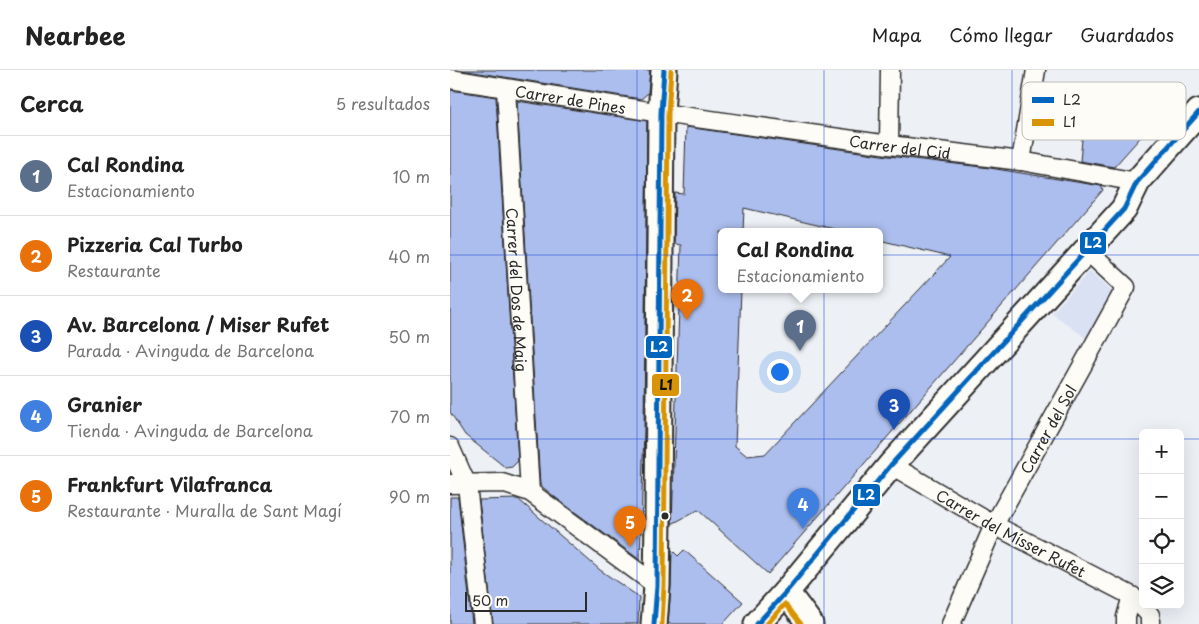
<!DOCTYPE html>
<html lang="es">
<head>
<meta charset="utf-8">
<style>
	:root { --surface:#fff; --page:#f6f6f6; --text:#222; --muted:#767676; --line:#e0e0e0; --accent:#2563eb }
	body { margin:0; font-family:"Playpen Sans",sans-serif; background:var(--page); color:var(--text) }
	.controls { position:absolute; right:15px; bottom:15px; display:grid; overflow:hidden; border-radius:8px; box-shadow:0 5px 20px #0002 }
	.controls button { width:45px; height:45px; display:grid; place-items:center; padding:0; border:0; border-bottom:1px solid var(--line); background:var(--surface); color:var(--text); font:25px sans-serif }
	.scale { position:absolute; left:15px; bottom:12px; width:122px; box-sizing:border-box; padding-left:5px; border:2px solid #2b2b2b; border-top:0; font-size:14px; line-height:18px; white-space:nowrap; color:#2b2b2b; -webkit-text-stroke:4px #fdfcf7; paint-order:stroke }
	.you { position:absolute; left:329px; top:301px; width:18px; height:18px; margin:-12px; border:4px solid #fff; border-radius:50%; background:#1a73e8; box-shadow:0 0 0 8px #1a73e833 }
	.badge { display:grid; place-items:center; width:32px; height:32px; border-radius:50%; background:var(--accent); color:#fff; font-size:16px; font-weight:700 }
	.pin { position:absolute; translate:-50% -41px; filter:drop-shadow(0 1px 2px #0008) }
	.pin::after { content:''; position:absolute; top:26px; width:18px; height:15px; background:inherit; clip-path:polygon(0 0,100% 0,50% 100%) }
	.popup { position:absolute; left:268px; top:158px; width:165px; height:65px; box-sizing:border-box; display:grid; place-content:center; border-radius:8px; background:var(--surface); filter:drop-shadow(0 1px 4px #0005); font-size:16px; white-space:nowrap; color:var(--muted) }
	.popup b { font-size:19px; color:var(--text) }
	.popup::after { content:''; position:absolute; left:50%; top:100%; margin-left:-10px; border:10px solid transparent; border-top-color:var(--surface) }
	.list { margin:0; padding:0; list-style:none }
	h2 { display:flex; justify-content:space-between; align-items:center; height:65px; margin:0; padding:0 20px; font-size:21px }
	h2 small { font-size:16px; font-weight:400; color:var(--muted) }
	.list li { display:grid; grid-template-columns:32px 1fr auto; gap:15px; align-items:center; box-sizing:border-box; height:80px; padding:0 20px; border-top:1px solid var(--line) }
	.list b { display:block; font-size:19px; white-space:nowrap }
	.list p { margin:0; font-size:16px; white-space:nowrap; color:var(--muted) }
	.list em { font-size:16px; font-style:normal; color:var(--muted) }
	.icon { flex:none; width:28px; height:28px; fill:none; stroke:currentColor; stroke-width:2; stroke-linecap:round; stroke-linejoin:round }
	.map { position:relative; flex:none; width:749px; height:554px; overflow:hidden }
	header { display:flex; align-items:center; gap:30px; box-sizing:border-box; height:70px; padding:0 25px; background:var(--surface); border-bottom:1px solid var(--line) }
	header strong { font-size:24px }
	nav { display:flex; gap:28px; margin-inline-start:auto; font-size:18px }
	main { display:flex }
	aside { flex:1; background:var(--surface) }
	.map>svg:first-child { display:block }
	.built { fill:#dae1f3 }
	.building { fill:#acbeee; stroke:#2b2b2b; fill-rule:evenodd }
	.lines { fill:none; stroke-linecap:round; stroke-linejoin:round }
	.street-casing { stroke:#2b2b2b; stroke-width:21 }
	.secondary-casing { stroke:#2b2b2b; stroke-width:29 }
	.street { stroke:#fdfcf7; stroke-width:18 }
	.secondary { stroke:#fdfcf7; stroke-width:25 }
	.bus-1-casing { stroke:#fdfcf7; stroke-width:9 }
	.bus-2-casing { stroke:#fdfcf7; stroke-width:9 }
	.bus-1 { stroke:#0065bd; stroke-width:5 }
	.bus-2 { stroke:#d89406; stroke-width:5 }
	.grid { fill:none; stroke:#1d4ed8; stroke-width:1; stroke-opacity:0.55 }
	.bus-dot { fill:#2b2b2b; stroke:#fdfcf7; stroke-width:2 }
	.labels { text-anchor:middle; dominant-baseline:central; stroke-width:4.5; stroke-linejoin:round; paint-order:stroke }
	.street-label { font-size:15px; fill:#2b2b2b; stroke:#fdfcf7 }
	.key { fill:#fdfcf7; stroke:#bebdba; stroke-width:1 }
	.key-label { font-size:14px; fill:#2b2b2b }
	.line-badge { stroke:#fdfcf7; stroke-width:2 }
	.badge-label { font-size:14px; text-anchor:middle; font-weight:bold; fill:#fff }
	.pale-badge-label { font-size:14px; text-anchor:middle; font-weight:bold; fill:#111 }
</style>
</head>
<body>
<header>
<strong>Nearbee</strong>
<nav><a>Mapa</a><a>Cómo llegar</a><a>Guardados</a></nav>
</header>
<main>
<aside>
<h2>Cerca<small>5 resultados</small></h2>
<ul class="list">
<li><span class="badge" style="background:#5c6f8a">1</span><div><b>Cal Rondina</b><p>Estacionamiento</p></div><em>10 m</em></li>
<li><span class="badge" style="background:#e8710a">2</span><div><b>Pizzeria Cal Turbo</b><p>Restaurante</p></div><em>40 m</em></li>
<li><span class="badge" style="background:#1a4fb4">3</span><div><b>Av. Barcelona / Miser Rufet</b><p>Parada · Avinguda de Barcelona</p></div><em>50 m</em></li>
<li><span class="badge" style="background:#3f7fe0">4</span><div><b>Granier</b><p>Tienda · Avinguda de Barcelona</p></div><em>70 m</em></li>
<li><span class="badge" style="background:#e8710a">5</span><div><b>Frankfurt Vilafranca</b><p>Restaurante · Muralla de Sant Magí</p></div><em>90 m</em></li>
</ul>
</aside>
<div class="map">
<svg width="749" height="554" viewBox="0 0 749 554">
	<rect width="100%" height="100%" fill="#edf0f5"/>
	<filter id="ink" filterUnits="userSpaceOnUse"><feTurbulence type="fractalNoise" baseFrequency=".02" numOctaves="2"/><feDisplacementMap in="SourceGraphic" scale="10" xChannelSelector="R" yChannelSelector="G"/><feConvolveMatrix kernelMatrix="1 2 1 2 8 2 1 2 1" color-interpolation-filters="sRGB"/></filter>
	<g filter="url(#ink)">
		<polygon class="built" points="640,201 666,224 641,272 602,243"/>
		<g class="building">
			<polygon points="11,0 200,0 198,23 191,29"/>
			<polygon points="0,20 46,27 68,391 62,397 56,398 15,365 0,342"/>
			<polygon points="664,22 721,33 664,97 630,91 633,59"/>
			<polygon points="67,31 197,51 194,358 190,490 106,428 90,415"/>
			<path d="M236 57 438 86 540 98 651 116 653 120 318 504 248 440 222 454 231 175 224 174 225 123 234 124ZM294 138 397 162H429V170L500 187 315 384 297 386 285 376 291 220H271V162H293Z"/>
			<polygon points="0,427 8,427 22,554 0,554"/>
			<polygon points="68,429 150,500 189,527 188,554 43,554 29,430"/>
			<polygon points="222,480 228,486 234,480 293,532 273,554 218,554 221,516"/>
		</g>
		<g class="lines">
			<g class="street-casing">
				<g id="street">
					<path id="s1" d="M0 9 211 43 439 75 571 91 687 112"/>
					<path id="s2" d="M56 19 80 422"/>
					<polyline points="439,75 440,0"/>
					<polyline points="571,91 586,0"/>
					<polyline points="0,377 17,415 33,554"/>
					<path id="s3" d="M441 395 544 455 682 526 700 545V554"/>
					<polyline points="0,414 52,413 80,422 207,516"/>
					<path id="s4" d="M501 554 544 455 676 217 636 180"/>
					<polyline points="676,554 676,547 682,526"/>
				</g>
			</g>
			<g class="secondary-casing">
				<g id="secondary">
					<polyline points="336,522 360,554"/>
					<polyline points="204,554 207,516 208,448 211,43 214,0"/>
					<polyline points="307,554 336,522 441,395 674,139 687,112 749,42"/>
				</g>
			</g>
			<use href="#street" class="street"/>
			<use href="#secondary" class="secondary"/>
			<g class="bus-1-casing">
				<g id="bus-1">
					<polyline points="204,554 207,516 211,43 214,0"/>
					<polyline points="307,554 336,522 441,395 674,139 687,112 749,42"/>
				</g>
			</g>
			<g class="bus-2-casing">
				<g id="bus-2">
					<polyline points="212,554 214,516 218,43 221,1"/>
					<polyline points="317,554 335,534 351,554"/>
				</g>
			</g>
			<use href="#bus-1" class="bus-1"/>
			<use href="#bus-2" class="bus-2"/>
		</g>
	</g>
	<path class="grid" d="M187 0V554M374 0V554M562 0V554M0 185H749M0 369H693M730 369H749"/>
	<circle class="bus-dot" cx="215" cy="446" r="4.5"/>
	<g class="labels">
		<g class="street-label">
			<text stroke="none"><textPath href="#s1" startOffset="122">Carrer de Pines</textPath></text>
			<text stroke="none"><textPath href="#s1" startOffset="455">Carrer del Cid</textPath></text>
			<text stroke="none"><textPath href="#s2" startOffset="201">Carrer del Dos de Maig</textPath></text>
			<text stroke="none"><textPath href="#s4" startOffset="218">Carrer del Sol</textPath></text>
			<text stroke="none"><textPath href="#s3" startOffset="138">Carrer del Mísser Rufet</textPath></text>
		</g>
	</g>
	<rect x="572" y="12" width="164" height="58" rx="8" class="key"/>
	<rect x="582" y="27" width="22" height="6" fill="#0065bd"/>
	<rect x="582" y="49" width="22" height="7" fill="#d89406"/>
	<g class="key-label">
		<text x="613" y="35">L2</text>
		<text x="613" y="57">L1</text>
	</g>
	<g class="line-badge">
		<rect x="629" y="161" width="28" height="24" rx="5" fill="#0065bd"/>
		<rect x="195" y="265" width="28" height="24" rx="5" fill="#0065bd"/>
		<rect x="201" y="303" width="29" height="24" rx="5" fill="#d89406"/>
		<rect x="402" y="413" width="29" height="24" rx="5" fill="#0065bd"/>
	</g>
	<g class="badge-label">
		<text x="643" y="178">L2</text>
		<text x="209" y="282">L2</text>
		<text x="416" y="430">L2</text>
	</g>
	<g class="pale-badge-label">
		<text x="216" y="320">L1</text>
	</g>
</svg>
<div class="controls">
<button>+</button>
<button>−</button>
<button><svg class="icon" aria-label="locate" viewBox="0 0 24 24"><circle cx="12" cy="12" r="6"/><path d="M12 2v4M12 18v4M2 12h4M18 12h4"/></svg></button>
<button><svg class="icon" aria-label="layers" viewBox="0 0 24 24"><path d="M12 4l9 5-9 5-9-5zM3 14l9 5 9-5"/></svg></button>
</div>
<div class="scale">50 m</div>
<div class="you"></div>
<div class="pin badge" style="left:350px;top:281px;background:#5c6f8a">1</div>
<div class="popup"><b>Cal Rondina</b>Estacionamiento</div>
<div class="pin badge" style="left:237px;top:250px;background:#e8710a">2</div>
<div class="pin badge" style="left:444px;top:360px;background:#1a4fb4">3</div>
<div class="pin badge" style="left:353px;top:459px;background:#3f7fe0">4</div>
<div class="pin badge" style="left:180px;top:477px;background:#e8710a">5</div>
</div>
</main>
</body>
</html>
